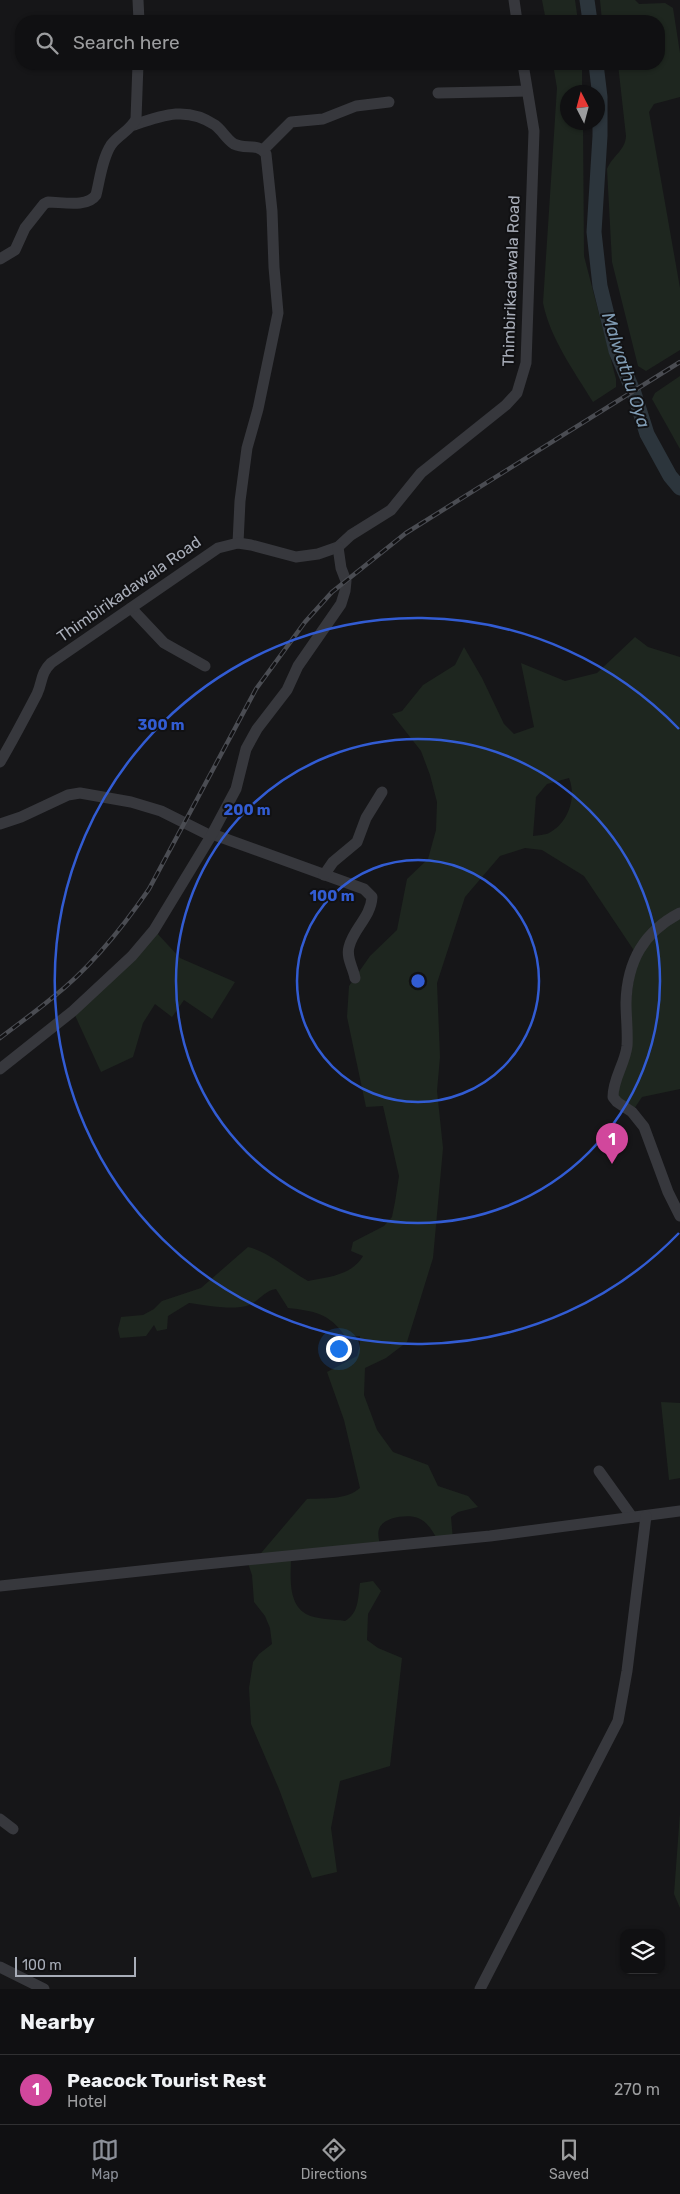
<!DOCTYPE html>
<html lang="en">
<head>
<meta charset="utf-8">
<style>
	:root { --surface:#101012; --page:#19191b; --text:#f1f3f6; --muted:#9c9d9f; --line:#303032; --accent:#8c9099 }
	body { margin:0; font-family:Rubik,sans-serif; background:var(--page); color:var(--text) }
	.controls { position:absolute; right:15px; bottom:15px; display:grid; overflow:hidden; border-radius:10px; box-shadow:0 1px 4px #0004 }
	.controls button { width:45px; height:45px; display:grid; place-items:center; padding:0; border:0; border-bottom:1px solid var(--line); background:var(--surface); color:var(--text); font:25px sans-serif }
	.compass { position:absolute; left:560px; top:85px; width:45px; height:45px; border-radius:50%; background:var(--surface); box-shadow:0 1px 4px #0004; rotate:354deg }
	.scale { position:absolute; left:15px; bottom:12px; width:121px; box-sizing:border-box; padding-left:5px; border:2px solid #a8adb8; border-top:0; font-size:14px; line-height:18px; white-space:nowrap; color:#a8adb8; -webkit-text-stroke:4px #111113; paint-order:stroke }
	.you { position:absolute; left:338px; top:1348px; width:18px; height:18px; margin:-12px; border:4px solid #fff; border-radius:50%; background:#1a73e8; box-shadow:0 0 0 8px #1a73e833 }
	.badge { display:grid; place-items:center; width:32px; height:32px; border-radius:50%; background:var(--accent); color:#fff; font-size:16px; font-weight:700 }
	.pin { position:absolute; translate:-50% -41px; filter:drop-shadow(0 1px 2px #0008) }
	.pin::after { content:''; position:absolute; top:26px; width:18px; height:15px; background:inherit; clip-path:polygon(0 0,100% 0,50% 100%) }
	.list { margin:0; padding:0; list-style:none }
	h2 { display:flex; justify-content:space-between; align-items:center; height:65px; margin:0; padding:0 20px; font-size:21px }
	h2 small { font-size:16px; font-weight:400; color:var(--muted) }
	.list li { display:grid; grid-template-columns:32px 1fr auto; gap:15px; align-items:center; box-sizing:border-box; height:70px; padding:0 20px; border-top:1px solid var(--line) }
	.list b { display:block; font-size:19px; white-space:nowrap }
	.list p { margin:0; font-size:16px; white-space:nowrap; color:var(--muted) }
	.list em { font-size:16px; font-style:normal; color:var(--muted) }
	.icon { flex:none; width:28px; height:28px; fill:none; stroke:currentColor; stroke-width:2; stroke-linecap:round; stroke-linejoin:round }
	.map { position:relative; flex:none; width:680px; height:1989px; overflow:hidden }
	.search { position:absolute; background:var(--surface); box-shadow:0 1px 4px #0004; left:15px; right:15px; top:15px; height:55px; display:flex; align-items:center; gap:12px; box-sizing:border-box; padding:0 18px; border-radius:20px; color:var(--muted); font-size:19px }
	.sheet { height:135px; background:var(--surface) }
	nav { display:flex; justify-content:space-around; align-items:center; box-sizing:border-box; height:70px; border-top:1px solid var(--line); background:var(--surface); font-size:14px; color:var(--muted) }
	nav a { display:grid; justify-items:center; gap:2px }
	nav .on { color:var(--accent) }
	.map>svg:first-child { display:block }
	.green { fill:#1e261f; fill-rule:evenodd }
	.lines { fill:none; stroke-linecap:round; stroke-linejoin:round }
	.river { stroke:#2c353c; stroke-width:15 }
	.minor { stroke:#37383d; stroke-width:11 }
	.rail-casing { stroke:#4a4c52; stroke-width:4.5 }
	.rail { stroke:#111113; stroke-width:2.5; stroke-dasharray:8; stroke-linecap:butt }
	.ring { fill:none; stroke:#325cd3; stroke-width:2.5 }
	.labels { text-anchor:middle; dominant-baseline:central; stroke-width:4; stroke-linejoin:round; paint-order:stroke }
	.street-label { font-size:16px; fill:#a8adb8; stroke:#111113 }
	.water-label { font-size:18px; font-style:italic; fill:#7f9bb3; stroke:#111113 }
	.centre { fill:#325cd3; stroke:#111113; stroke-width:2.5 }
	.ring-label { font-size:15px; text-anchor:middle; font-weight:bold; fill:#325cd3; stroke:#111113; stroke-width:4; stroke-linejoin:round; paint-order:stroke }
</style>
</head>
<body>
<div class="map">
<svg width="680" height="1989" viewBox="0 0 680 1989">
	<rect width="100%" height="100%" fill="#161618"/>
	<g class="green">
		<polygon points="542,0 575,0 578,21 546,21"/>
		<path d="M600 0H635L639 4 665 3 673 8 680 53V97L654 104 649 112 680 288V350L646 371 638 366 612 262 607 169C613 155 625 151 626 136L618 64H659V21H602Z"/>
		<path d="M553 64H582V92H568V122L583 123 584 256 616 379V387L593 402C574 371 550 338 543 303L557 88Z"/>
		<polygon points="680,376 680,449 652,399 655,393"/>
		<path d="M635 637 648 647 680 657V1089L642 1097 632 1112 617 1102 637 955 584 876 542 850 525 848 500 856 465 897 437 983 440 1057 437 1091 443 1148 433 1258 407 1342 386 1358 365 1368 364 1395 377 1430 393 1452 428 1465 438 1486 468 1496 478 1507 458 1512 451 1517 453 1540 438 1541C434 1533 428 1522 418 1518 408 1514 383 1517 379 1529 377 1534 380 1542 380 1548L291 1556C291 1575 287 1603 306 1614 317 1620 334 1619 345 1621 359 1613 358 1598 360 1583L373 1581 381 1591 368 1614 367 1640 378 1648 402 1658 390 1766 340 1781 331 1828 337 1872 312 1878 279 1789 251 1724 249 1688 253 1662 259 1654 272 1644 270 1628 265 1616 254 1602 252 1575 247 1560 256 1559 307 1499C325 1498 346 1500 360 1488L344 1420 327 1372 357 1356 360 1345V1336H345C329 1313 314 1311 288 1308L276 1289C264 1291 259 1301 249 1305 234 1311 204 1305 189 1303L168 1316 167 1329 157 1331 154 1325 146 1336 120 1338 118 1329 121 1317 143 1315 154 1309 162 1301 201 1288 248 1247C267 1251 290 1271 308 1281 329 1277 352 1275 363 1256L351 1251 353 1242 384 1226 392 1217 395 1202 399 1176 383 1106 366 1107 347 1017 349 986 370 956 397 930 407 879 428 859 436 830 437 802 430 775 421 751 392 714 402 711 423 685 455 665 464 647 482 678 504 724 514 734 534 727 521 663 565 681 597 673ZM569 778C577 798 568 823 549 833 545 835 538 835 533 836L536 797 547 784Z"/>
		<polygon points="154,930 180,958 235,982 212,1019 184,1000 172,1017 155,1004 143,1023 133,1057 101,1072 73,1011"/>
		<polygon points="661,1402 680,1403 680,1478 669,1480"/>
		<polygon points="680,1813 680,1908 674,1894"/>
	</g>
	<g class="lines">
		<g class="river">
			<polyline points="587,0 590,21"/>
			<polyline points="596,64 600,97 600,136 594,232 600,286 616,351 634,393 647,434 670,476 680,488"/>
		</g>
		<g class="minor">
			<polyline points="138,0 139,21"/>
			<polyline points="514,0 517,21"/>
			<polyline points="438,93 527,91"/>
			<path d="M134 125C163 115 187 106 215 125 222 130 226 139 234 144 246 150 257 142 266 154L272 211 274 267 278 313 258 409 247 448 240 501 238 543"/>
			<polyline points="263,150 291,122 323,119 356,106 389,102"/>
			<path d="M0 259 15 250 25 228 44 204 48 202C62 202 87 208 96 195 100 179 102 159 111 145 118 135 131 130 136 119L138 64"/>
			<polyline points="131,608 164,643 205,666"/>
			<path d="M0 762C13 740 25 717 37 694 43 681 40 674 51 663L218 548 238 543 251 545 296 557 318 554 338 547 351 535 391 510 421 473 506 405 517 393 526 363 534 131 523 64"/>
			<polyline points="0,824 21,817 68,795 80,793 131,802 161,811 211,836"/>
			<path d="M212 834 364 889 372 897C371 917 353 929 349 947 346 958 353 967 355 978"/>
			<polyline points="324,875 333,862 357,842 366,818 382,792"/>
			<path d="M680 913C643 932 627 962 626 1003 626 1017 628 1032 627 1046 625 1064 613 1078 613 1097L617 1102 632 1112 644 1127 668 1192 680 1216"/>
			<polyline points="0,1069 73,1011 132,956 154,930 211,836 236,789 246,749 257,729 287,690 298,666 341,604 345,591 346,581 341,568 338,547"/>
			<polyline points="599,1471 632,1517"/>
			<polyline points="0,1586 196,1565 490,1536 680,1511"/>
			<polyline points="0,1819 13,1829"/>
			<polyline points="0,1967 44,1989"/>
			<polyline points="480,1989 618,1721 627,1671 646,1516"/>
		</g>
		<g class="rail-casing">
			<path id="rail" d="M0 1038C17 1025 35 1012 52 998 88 970 123 927 149 889L256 689 305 622 332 592 406 533 680 362"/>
		</g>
		<use href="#rail" class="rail"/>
	</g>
	<g class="ring">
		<circle cx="418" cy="981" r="121"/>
		<circle cx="418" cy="981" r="242"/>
		<path d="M679 1233A363 363 0 1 1 679 729"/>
	</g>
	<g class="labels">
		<g class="street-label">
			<text transform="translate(511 281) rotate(-88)">Thimbirikadawala Road</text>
			<text transform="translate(129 589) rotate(-35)">Thimbirikadawala Road</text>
		</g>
		<g class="water-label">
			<text transform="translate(626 370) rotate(72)">Malwathu Oya</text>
		</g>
	</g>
	<circle cx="418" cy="981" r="8" class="centre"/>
	<g class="ring-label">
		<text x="161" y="730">300 m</text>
		<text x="247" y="815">200 m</text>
		<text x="332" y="901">100 m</text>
	</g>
</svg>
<div class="controls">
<button><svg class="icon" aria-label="layers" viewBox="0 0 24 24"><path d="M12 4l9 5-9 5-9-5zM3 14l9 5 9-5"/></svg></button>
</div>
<svg class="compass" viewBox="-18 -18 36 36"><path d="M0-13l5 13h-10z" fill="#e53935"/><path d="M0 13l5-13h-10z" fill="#9c9d9f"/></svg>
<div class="scale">100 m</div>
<div class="you"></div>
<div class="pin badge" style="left:612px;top:1164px;background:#d1479c">1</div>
<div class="search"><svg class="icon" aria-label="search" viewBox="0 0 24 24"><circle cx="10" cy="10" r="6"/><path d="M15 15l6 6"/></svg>Search here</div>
</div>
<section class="sheet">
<h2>Nearby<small></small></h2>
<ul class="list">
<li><span class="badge" style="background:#d1479c">1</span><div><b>Peacock Tourist Rest</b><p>Hotel</p></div><em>270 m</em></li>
</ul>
</section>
<nav>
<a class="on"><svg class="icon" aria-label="map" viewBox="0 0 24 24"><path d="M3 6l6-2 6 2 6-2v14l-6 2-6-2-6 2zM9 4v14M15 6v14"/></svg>Map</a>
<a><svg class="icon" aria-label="directions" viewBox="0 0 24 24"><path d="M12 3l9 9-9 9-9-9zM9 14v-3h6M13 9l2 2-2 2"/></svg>Directions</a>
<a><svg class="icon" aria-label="saved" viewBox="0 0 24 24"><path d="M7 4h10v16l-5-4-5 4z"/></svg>Saved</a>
</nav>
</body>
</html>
